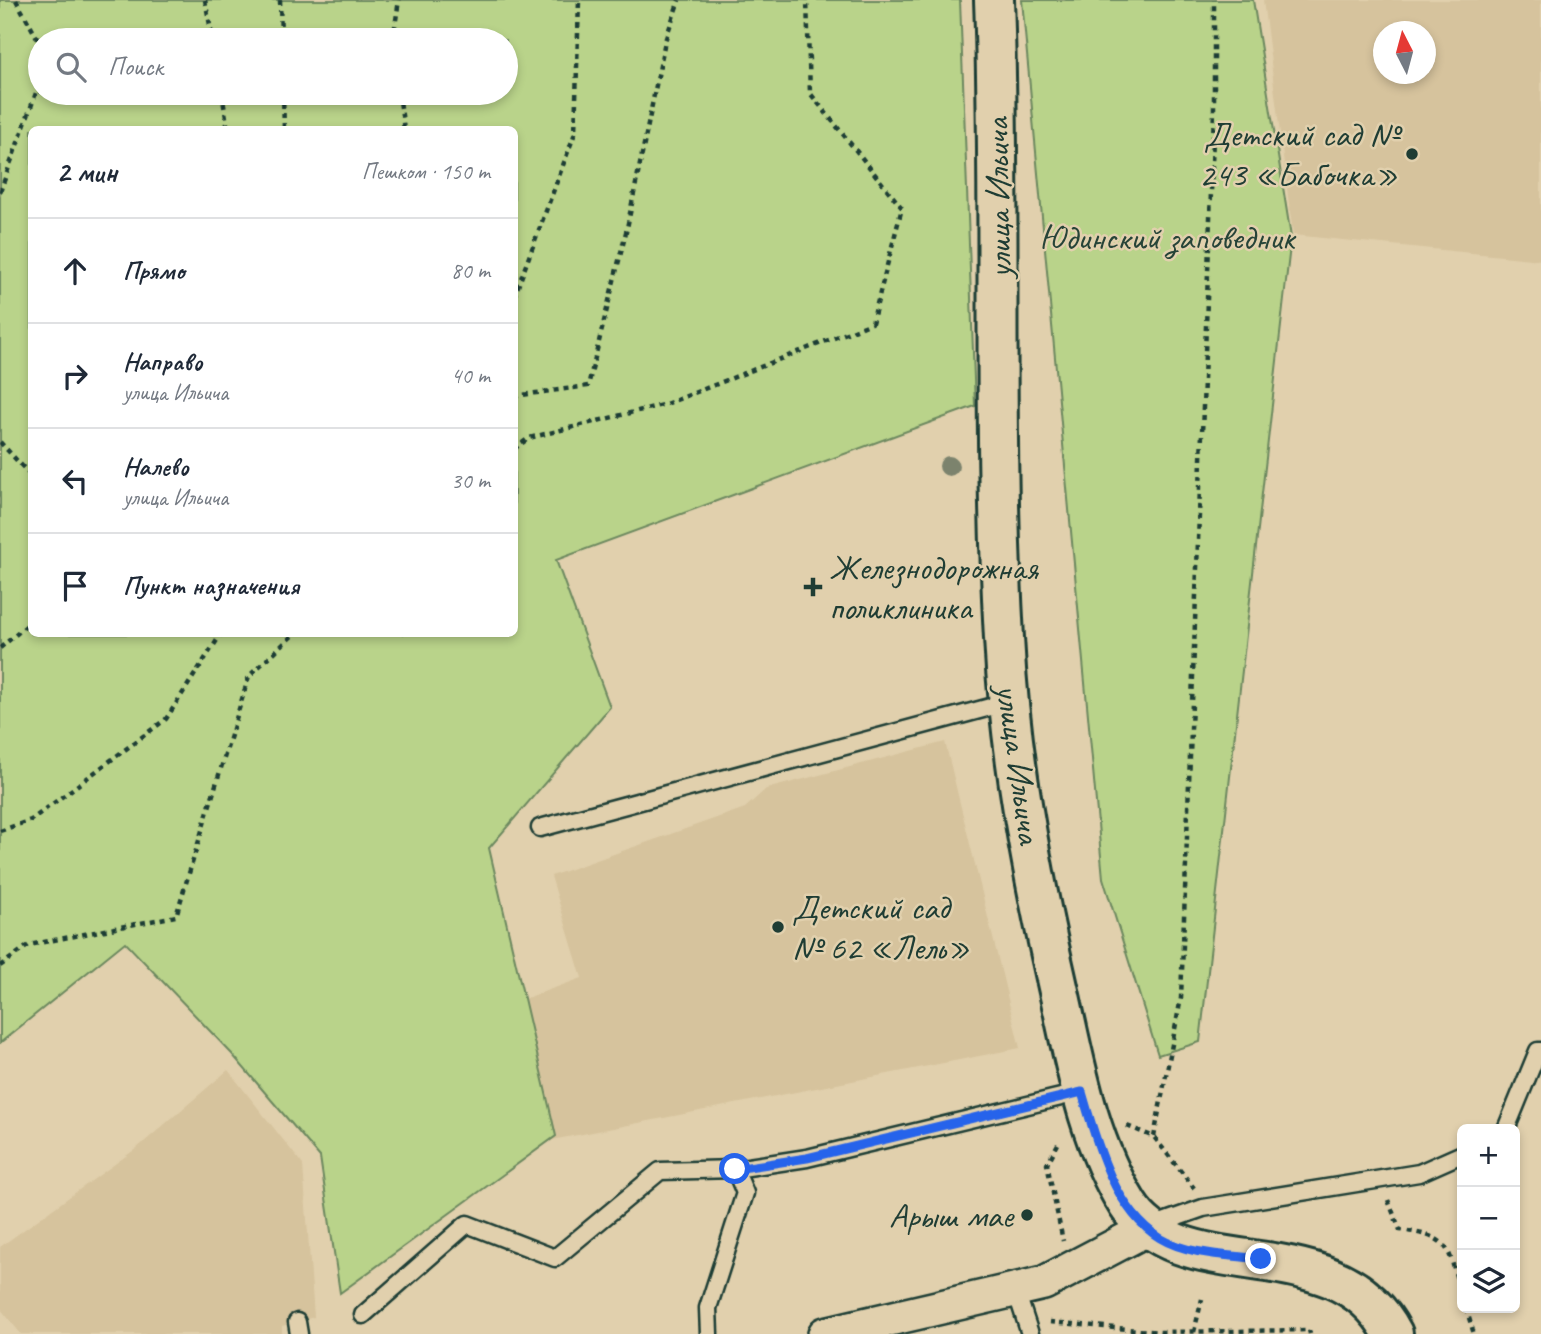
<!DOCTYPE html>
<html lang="ru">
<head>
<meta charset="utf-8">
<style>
	:root { --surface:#fff; --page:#f6f6f7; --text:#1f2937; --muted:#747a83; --line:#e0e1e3 }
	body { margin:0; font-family:Caveat,sans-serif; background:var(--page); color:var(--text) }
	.controls { position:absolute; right:21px; bottom:21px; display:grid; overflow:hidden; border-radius:10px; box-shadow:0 4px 10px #0003 }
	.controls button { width:63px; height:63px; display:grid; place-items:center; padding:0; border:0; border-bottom:2px solid var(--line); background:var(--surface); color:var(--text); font:35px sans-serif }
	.compass { position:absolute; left:1373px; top:21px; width:63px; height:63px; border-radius:50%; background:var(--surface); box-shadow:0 4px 10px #0003; rotate:354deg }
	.stop { position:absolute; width:21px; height:21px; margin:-16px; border:5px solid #2563eb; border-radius:50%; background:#fff }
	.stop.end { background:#2563eb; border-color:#fff; box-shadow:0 2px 7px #0008 }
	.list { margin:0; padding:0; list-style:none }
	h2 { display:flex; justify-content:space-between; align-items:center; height:91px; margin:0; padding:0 28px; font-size:30px }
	h2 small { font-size:23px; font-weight:400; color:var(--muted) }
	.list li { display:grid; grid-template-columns:46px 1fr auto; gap:21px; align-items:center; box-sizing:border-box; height:105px; padding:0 28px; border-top:2px solid var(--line) }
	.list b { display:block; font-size:26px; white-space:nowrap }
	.list p { margin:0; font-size:23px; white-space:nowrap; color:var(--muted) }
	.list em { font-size:23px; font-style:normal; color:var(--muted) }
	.icon { flex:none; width:38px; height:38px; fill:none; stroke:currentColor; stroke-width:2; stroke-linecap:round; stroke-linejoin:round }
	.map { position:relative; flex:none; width:1541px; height:1334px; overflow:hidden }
	.search { position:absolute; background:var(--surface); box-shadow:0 4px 10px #0003; left:28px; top:28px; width:490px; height:77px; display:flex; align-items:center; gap:18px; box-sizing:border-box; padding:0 24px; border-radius:38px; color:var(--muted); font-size:26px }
	.panel { position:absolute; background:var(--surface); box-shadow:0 4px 10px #0003; left:28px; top:126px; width:490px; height:511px; border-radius:10px }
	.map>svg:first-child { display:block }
	.built { fill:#d6c39d; fill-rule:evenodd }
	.green { fill:#b9d38a; stroke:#6c885f; stroke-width:2; fill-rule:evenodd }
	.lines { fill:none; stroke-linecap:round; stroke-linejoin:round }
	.lane-casing { stroke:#1f3d34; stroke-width:21 }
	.street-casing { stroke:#1f3d34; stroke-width:38 }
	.secondary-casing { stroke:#1f3d34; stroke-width:44 }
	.path { stroke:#1f3d34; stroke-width:4.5; stroke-dasharray:5 5; stroke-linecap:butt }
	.lane { stroke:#e1d0ad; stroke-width:16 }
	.street { stroke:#e1d0ad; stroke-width:33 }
	.secondary { stroke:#e1d0ad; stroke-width:38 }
	.tree { fill:#7b836d }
	.route { stroke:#2563eb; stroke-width:9 }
	.poi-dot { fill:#1f3d34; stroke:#e1d0ad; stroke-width:2.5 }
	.labels { text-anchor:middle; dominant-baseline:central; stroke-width:5; stroke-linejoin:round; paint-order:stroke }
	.poi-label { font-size:35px; fill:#1f3d34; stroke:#e1d0ad; text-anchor:end }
	.street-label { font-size:35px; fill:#1f3d34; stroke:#e1d0ad }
	.park-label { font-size:35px; fill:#274438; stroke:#e1d0ad }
</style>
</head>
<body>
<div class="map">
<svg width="1541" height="1334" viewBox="0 0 1541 1334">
	<rect width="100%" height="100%" fill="#e1d0ad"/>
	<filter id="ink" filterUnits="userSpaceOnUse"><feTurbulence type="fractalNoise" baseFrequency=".0143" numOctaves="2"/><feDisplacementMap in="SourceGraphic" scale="14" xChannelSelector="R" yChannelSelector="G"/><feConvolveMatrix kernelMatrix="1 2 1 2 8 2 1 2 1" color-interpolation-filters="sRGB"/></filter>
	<g filter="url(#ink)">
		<g class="built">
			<path d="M1263 0H1541V260L1293 235ZM1384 32H1426V74H1384Z"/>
			<polygon points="945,742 1020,1048 399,1170 366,1056 582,978 551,876 745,808 766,789"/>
			<polygon points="228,1070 303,1165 314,1317 282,1326 282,1334 21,1334 0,1308 0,1247 137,1148"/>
		</g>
		<g class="green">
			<path d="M0 0H960L975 406 556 560 610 707 489 848 556 1136 340 1293 320 1157 232 1054 125 942 0 1043ZM506 40V93H40V40ZM32 130H514V634H32Z"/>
			<polygon points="1022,0 1253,0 1291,237 1200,1042 1158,1055 1103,878"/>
		</g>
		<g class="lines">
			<g class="lane-casing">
				<g id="lane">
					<polyline points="540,828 1009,702"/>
					<polyline points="1506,1129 1538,1051 1541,1051"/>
					<polyline points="1152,1226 1203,1208 1419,1173 1462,1154"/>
					<polyline points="1016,1291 1030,1334"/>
					<polyline points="363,1315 467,1224 555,1258 660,1171 735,1169 807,1158 1082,1092"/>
					<polyline points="297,1322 299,1334"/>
					<polyline points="709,1334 708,1308 745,1193 735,1169"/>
				</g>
			</g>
			<g class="street-casing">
				<polyline id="street" points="825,1334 1044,1283 1147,1229"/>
			</g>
			<g class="secondary-casing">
				<path id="secondary" d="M994 0C1002 212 992 426 1004 638 1010 755 1032 873 1058 987 1075 1062 1087 1139 1128 1205 1182 1291 1337 1225 1393 1334"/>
			</g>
			<g class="path">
				<polyline points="16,0 40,43"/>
				<polyline points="205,0 213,40"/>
				<polyline points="280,0 281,40"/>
				<polyline points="393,40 399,0"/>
				<polyline points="222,93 228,130"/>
				<polyline points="283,93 284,130"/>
				<polyline points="399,93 404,130"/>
				<polyline points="0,192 40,82"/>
				<polyline points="514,297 575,133 579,0"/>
				<polyline points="514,396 588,386 627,228 665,41 679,0"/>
				<polyline points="0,442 32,477"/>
				<polyline points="514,449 529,438 666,404 872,323 902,208 810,93 807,0"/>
				<polyline points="0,648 32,621"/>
				<polyline points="0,831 31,820 166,719 221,634"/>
				<polyline points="0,966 29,945 176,916 249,676 294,634"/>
				<polyline points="1127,1126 1154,1137 1194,1188"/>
				<polyline points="1154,1137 1181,998 1214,111 1214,0"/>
				<polyline points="1058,1144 1047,1164 1063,1241"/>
				<path d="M1388 1200 1400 1230C1455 1237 1447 1249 1462 1297"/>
				<polyline points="1466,1308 1474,1334"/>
				<polyline points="1050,1322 1160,1332 1309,1330 1310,1334"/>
				<polyline points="1194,1332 1202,1299"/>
			</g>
			<use href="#lane" class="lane"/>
			<use href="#street" class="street"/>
			<use href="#secondary" class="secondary"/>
		</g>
		<circle class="tree" cx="949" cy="466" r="10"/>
	</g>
	<g class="lines" filter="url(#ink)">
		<path class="route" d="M735 1169 807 1158 1082 1092C1096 1141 1114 1210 1160 1238 1188 1255 1229 1255 1261 1259"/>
	</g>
	<g class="poi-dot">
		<circle cx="1412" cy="154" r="7"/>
		<path d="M809.5 576.5h7v7h7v7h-7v7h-7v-7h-7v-7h7z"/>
		<circle cx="778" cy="927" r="7"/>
		<circle cx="1027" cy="1215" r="7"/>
	</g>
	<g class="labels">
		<g class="poi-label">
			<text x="1398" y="134">Детский сад №<tspan x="1398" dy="40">243 «Бабочка»</tspan></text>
			<text x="829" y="567" text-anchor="start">Железнодорожная<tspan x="829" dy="40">поликлиника</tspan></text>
			<text x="792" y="907" text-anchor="start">Детский сад<tspan x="792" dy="40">№ 62 «Лель»</tspan></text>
			<text x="1013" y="1215">Арыш мае</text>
		</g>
		<g class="street-label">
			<text transform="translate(998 198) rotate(-91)">улица Ильича</text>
			<text transform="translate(1019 764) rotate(82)">улица Ильича</text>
		</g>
		<g class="park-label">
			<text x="1167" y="237">Юдинский заповедник</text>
		</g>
	</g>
</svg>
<div class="controls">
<button>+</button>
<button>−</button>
<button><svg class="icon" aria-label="layers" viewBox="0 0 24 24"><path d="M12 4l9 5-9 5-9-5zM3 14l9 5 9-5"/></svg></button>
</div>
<svg class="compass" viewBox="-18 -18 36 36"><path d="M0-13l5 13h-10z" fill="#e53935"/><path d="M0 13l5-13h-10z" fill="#747a83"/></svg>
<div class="stop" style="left:735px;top:1169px"></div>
<div class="stop end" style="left:1261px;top:1259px"></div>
<div class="search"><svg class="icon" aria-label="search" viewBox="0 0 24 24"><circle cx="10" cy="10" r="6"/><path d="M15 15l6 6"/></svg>Поиск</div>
<section class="panel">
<h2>2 мин<small>Пешком · 150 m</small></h2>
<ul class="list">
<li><svg class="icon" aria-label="ahead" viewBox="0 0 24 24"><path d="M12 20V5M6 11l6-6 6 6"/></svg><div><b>Прямо</b></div><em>80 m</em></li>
<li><svg class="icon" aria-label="right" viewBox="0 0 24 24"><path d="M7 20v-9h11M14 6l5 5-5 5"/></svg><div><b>Направо</b><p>улица Ильича</p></div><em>40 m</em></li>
<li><svg class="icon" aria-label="left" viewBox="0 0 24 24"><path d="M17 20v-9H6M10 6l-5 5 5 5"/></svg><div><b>Налево</b><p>улица Ильича</p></div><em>30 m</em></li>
<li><svg class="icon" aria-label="arrive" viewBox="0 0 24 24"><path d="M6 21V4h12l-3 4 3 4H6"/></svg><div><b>Пункт назначения</b></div></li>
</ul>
</section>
</div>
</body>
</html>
